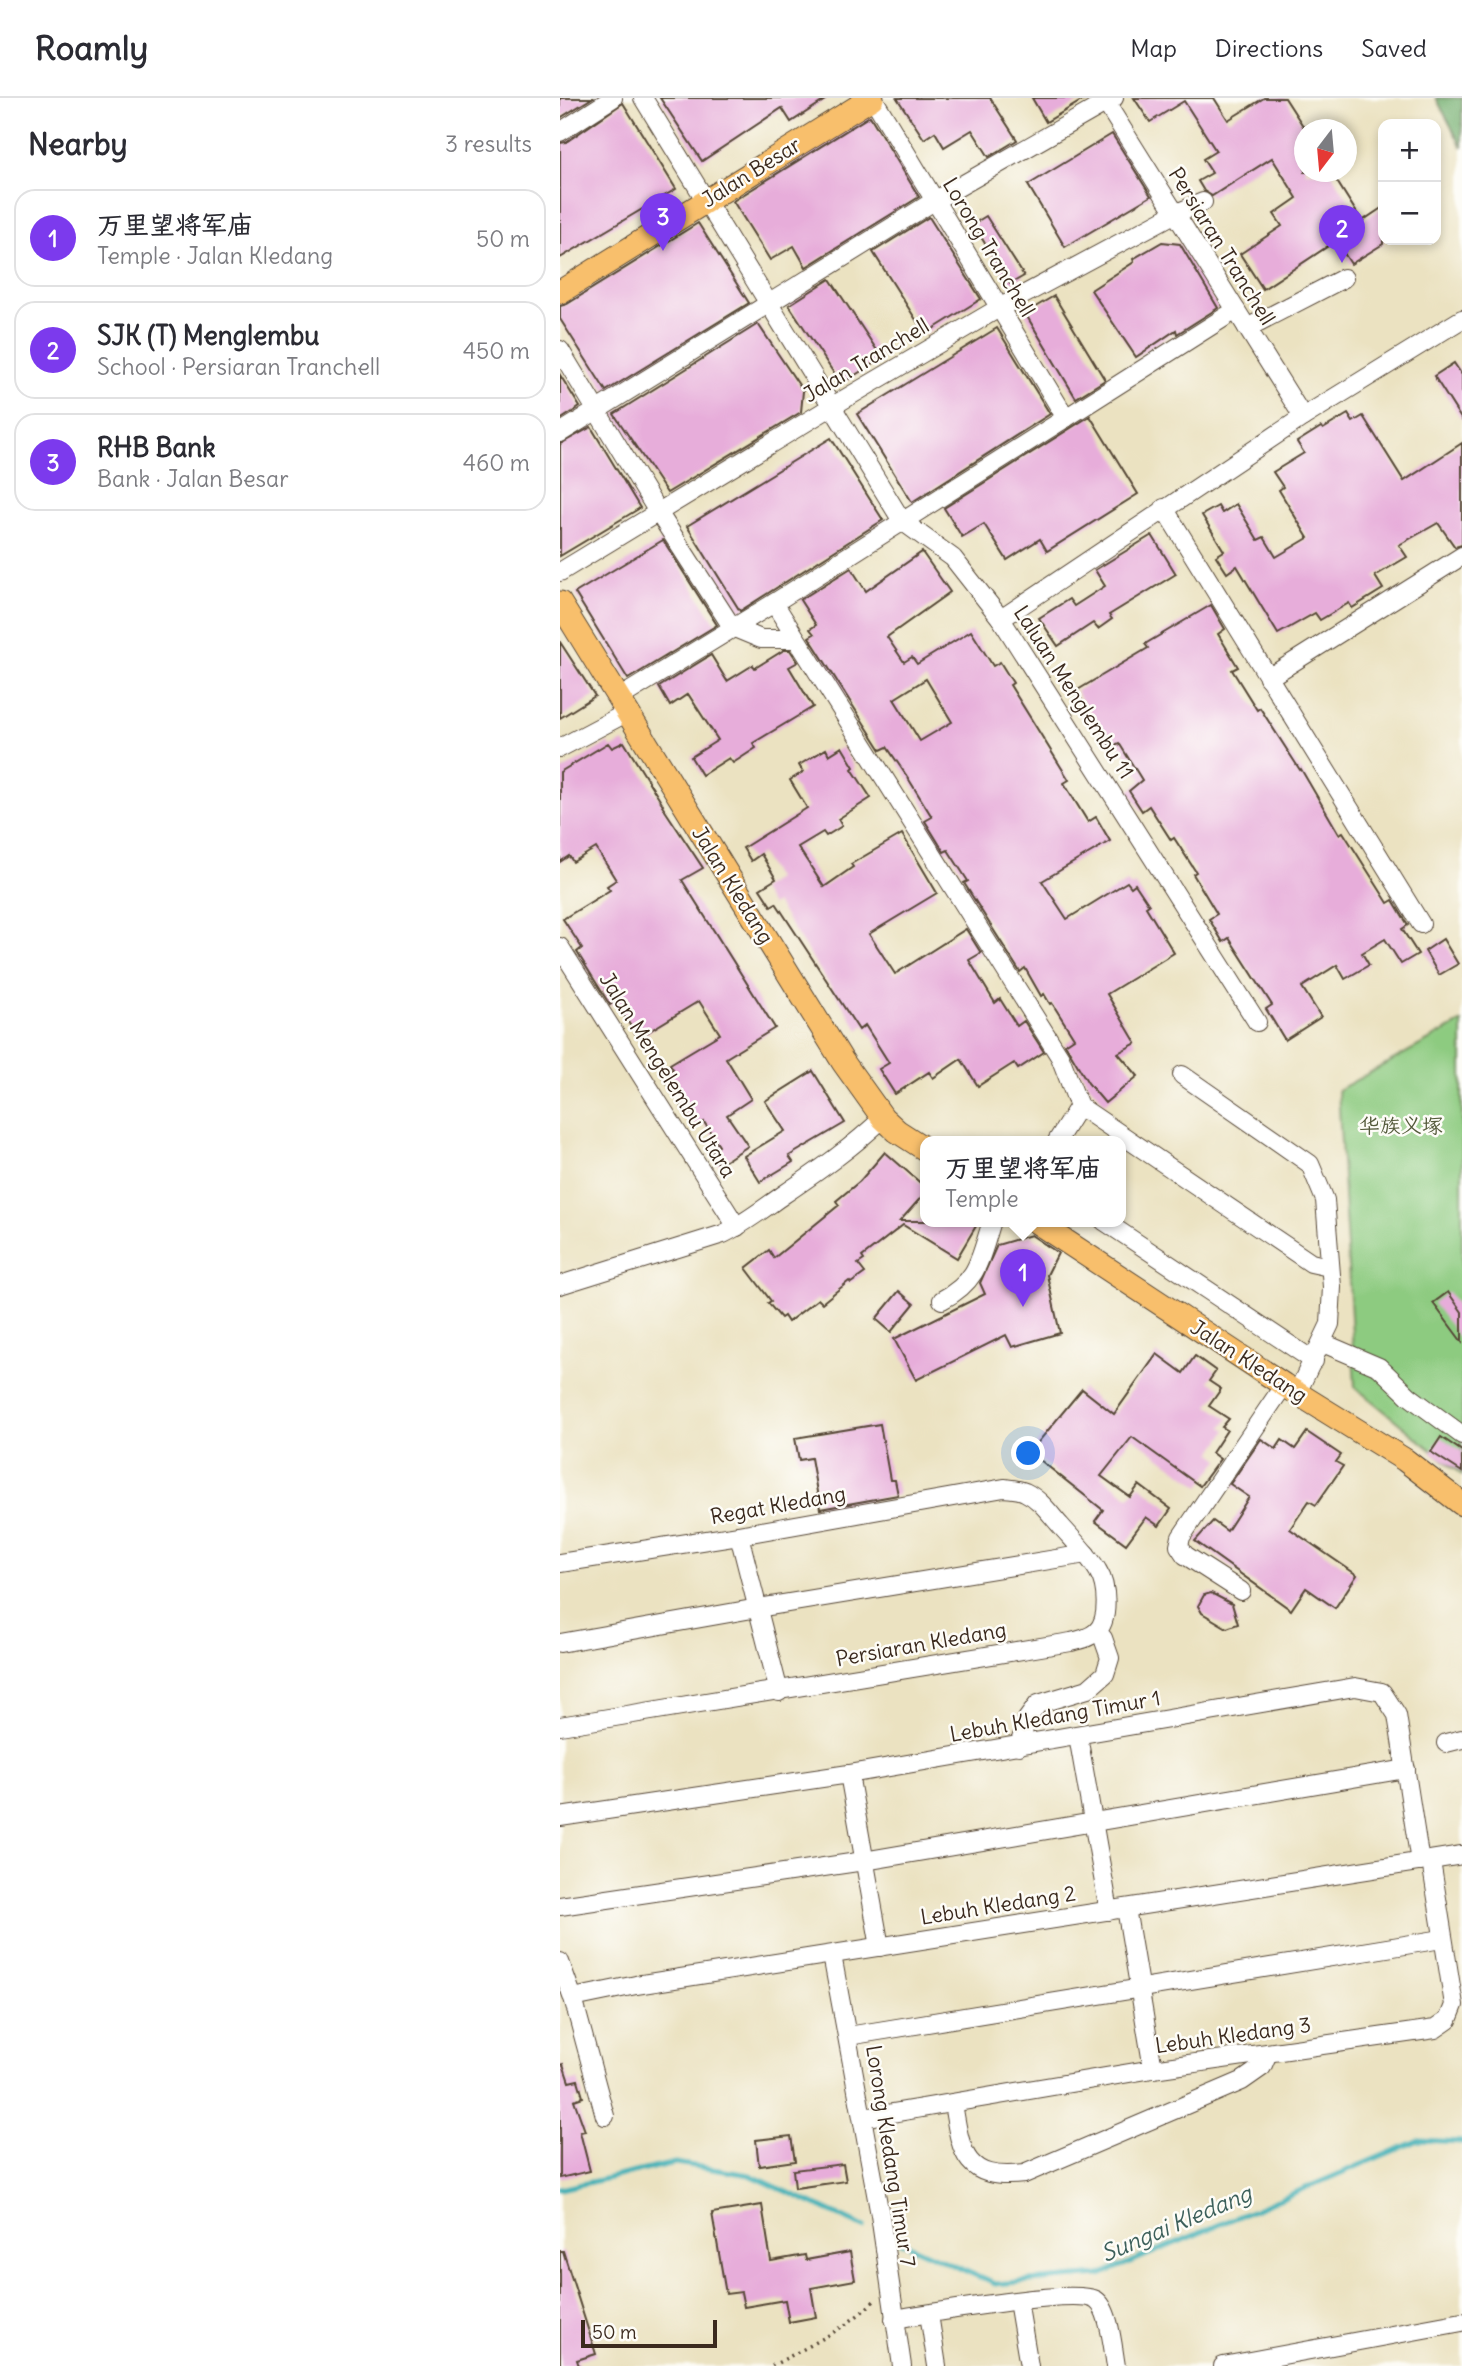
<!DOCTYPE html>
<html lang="en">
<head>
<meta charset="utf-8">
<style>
	:root { --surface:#fff; --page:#f2f2f3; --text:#2b2b33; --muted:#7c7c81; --line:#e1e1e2; --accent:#7c3aed }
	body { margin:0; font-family:Delius,"LXGW WenKai TC",sans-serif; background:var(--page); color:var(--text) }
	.controls { position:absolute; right:21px; top:21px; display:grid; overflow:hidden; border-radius:14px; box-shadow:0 4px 10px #0003 }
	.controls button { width:63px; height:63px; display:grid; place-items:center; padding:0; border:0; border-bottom:2px solid var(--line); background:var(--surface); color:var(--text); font:35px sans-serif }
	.compass { position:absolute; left:734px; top:21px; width:63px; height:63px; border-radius:50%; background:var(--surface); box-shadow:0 4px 10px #0003; rotate:196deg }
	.scale { position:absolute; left:21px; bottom:18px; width:136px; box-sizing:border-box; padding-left:7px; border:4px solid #3b2a1e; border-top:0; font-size:19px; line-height:24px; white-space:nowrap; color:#3b2a1e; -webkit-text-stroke:5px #fdfcf7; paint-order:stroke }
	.you { position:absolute; left:469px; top:1356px; width:24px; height:24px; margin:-18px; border:5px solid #fff; border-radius:50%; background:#1a73e8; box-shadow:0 0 0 10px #1a73e833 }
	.badge { display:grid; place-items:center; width:46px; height:46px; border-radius:50%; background:var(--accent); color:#fff; font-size:23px; font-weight:700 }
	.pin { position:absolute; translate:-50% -58px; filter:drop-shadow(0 2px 4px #0008) }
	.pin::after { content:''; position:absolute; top:37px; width:24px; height:21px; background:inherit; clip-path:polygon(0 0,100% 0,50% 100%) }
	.popup { position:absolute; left:360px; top:1038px; width:206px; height:91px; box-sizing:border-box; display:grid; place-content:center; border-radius:14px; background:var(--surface); filter:drop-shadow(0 2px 5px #0005); font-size:23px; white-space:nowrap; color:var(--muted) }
	.popup b { font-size:26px; color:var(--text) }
	.popup::after { content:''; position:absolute; left:50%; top:100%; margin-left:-14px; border:14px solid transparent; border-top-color:var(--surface) }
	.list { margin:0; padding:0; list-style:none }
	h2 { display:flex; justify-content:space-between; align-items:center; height:91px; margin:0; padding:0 28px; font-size:30px }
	h2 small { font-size:23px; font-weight:400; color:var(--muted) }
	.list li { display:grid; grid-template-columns:46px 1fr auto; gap:21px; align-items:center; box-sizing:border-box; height:98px; margin:0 14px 14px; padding:0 14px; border:2px solid var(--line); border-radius:21px }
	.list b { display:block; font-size:26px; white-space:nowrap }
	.list p { margin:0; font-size:23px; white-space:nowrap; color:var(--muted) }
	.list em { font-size:23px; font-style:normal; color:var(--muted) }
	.map { position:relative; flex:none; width:902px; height:2268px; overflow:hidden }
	header { display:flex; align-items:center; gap:42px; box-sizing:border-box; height:98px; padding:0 35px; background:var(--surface); border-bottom:2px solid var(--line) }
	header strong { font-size:33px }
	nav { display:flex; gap:38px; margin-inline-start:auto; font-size:24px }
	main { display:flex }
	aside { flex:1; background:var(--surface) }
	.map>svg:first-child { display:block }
	.green { fill:#8dcb80; stroke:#647a4f; stroke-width:2 }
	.forest { fill:#72af6e; stroke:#566c46; stroke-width:2 }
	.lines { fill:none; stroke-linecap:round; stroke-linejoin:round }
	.stream { stroke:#3fb0b6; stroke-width:5 }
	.building { fill:#e7adda; fill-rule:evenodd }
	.minor-casing { stroke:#554636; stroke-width:20 }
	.major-casing { stroke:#554636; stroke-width:25 }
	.path { stroke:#554636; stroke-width:3.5; stroke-dasharray:2 5; stroke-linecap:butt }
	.minor { stroke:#fff; stroke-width:18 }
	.major { stroke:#f8bf6c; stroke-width:23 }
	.labels { text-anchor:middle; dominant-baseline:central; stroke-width:5; stroke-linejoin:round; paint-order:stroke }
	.street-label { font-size:21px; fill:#3b2a1e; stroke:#fdfcf7 }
	.park-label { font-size:21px; fill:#545a3b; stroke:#fdfcf7 }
	.water-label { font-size:23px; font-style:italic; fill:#3d605b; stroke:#fdfcf7 }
</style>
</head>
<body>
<header>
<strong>Roamly</strong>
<nav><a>Map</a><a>Directions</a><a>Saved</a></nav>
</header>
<main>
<aside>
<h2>Nearby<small>3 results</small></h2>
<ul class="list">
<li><span class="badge">1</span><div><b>万里望将军庙</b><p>Temple · Jalan Kledang</p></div><em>50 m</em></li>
<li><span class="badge">2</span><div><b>SJK (T) Menglembu</b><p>School · Persiaran Tranchell</p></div><em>450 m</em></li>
<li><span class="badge">3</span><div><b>RHB Bank</b><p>Bank · Jalan Besar</p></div><em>460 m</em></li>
</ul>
</aside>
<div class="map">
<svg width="902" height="2268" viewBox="0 0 902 2268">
	<rect width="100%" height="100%" fill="#fdfcf7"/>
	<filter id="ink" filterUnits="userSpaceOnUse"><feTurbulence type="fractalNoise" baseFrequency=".0143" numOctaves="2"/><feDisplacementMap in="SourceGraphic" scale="14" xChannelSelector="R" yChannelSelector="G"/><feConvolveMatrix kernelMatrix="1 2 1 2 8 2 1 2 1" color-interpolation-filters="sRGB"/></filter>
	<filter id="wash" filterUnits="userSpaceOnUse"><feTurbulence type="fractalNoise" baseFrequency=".00686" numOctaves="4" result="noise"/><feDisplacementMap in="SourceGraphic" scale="28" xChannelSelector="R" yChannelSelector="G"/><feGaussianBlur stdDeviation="1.57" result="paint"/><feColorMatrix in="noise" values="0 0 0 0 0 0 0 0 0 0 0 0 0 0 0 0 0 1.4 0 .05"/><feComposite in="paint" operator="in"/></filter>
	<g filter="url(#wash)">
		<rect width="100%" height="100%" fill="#ebe2c1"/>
		<polygon class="green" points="902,924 902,1377 795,1289 778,992"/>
		<polygon class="forest" points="876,0 902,0 902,49"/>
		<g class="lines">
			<g class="stream">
				<polyline points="0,2091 115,2065 190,2077 304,2129"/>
				<polyline points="341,2144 435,2186 540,2177 859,2042 902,2044"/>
			</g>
		</g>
		<g id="blocks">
			<g class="building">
				<polygon points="0,0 32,0 0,20"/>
				<polygon points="100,0 268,0 231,24 222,10 142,63"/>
				<polygon points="337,0 430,0 457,42 429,59 412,32 384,49 375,34 364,41"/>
				<polygon points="472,0 526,0 486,24"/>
				<polygon points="574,0 654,0 668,22 704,0 725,0 745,31 745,74 771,74 802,123 823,109 823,146 791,166 776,143 703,191 680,156 722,128 714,116 737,100 712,60 652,98 644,93 638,83 652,75 643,61 656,53 624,3 590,24"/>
				<polygon points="63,5 116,91 0,160 0,45 6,44"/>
				<polygon points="310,18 359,99 246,169 234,148 210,162 173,103"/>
				<polygon points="552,36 591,98 505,149 468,87"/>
				<polygon points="426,118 464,178 450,186 413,126"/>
				<polygon points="369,119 421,201 365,236 313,154"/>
				<polygon points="138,125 189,205 46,293 0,221 0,208 7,206"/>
				<polygon points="602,144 620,146 658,210 617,236 616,232 576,259 531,192 574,164 573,161"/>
				<polygon points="270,181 322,260 281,286 229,207"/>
				<polygon points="494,198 545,282 516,300 465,215"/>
				<polygon points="198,226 243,293 241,314 107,395 54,316"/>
				<polygon points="437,230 490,316 352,404 297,316"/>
				<polygon points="894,265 902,277 902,322 874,278"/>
				<polygon points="0,277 20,309 0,322"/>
				<polygon points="788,316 793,324 803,318 844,383 902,345 902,447 895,449 878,425 839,447 847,459 815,478 823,491 792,510 789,505 760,522 755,515 718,536 677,468 667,475 656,458 664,453 642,417 658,408 662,415 676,406 698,442 704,439 716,459 748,440 719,392 723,389 713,374 744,355 737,344 761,329 763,331"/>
				<polygon points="530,318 578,396 487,453 480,441 447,462 424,426 402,439 384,410"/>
				<polygon points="31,329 80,410 0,458 0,346"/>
				<polygon points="271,340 323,422 180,513 127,428"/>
				<polygon points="592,437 616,476 549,517 552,521 538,531 533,525 498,548 479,520 509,501 514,508 545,488 535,472"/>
				<polygon points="103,442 157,527 68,581 15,495"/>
				<path d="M362 454 390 494 327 539 344 564 352 559 357 566 411 533 433 568 440 564 453 585 450 587 509 682 504 685 528 724 536 719 550 743 482 783 507 821 567 784 571 789 575 786 589 807 586 809 614 855 547 896 576 945 558 955 578 978 545 1005 528 985 505 946 514 940 492 905 490 906 484 896 481 898 465 870 460 874 404 785 408 783 388 752 384 754 365 723 372 719 348 680 327 649 321 652 249 539 254 536 250 531 256 527 240 502 291 470 306 493ZM366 581 392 624 360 643 334 601Z"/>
				<polygon points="651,507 665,531 658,536 678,569 672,572 697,612 700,610 740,672 741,671 779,736 783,734 828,805 833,802 848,827 842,831 858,856 841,866 825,841 802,855 809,867 785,881 777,867 742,889 761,919 725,942 706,911 712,907 669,840 663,844 649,821 657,816 633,776 636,774 614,740 611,742 589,708 582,713 569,693 582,682 559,645 551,649 516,593 588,550 585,546"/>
				<polygon points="0,544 35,598 0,620"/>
				<polygon points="224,552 230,552 238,564 229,569 253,609 193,645 196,650 173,665 169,660 142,677 131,659 158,642 128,596 110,608 99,589 151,557 167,583 193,567 195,570"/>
				<polygon points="64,644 103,707 102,708 143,770 122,782 215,930 166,960 191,1001 167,1017 188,1048 159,1067 150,1054 159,1048 144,1024 135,1030 102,978 113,971 110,966 160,936 139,903 78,940 55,903 50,907 17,854 22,850 3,821 50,792 47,788 56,782 36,750 13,764 9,758 0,764 0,674 48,645 52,650"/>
				<polygon points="282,649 294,669 292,671 311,700 278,721 282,728 266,738 263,734 238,749 264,789 293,769 291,766 342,736 377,795 309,836 335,876 406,831 421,855 409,862 435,905 440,901 457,928 464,923 484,954 458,971 454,965 418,988 401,961 373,980 369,974 335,996 319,971 329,965 305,927 299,932 216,805 211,808 200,791 216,781 201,756 191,763 183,750 247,710 230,682 243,674 239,667 266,651 269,657"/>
				<polygon points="883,841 898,866 879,877 865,853"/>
				<polygon points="253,973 285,1025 229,1058 233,1064 200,1084 184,1058 225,1033 205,1003"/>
				<polygon points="325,1054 365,1089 365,1095 340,1123 419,1123 397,1160 343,1127 302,1159 304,1162 298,1166 305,1175 291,1185 289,1183 262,1205 258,1201 228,1224 224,1218 221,1220 208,1205 211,1203 186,1170 209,1152 214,1160 279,1107 276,1103 300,1083"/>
				<polygon points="471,1137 498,1155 487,1177 500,1235 452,1249 446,1237 356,1282 334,1241 425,1196 420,1185 437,1147"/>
				<polygon points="339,1193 354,1206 331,1234 316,1221"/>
				<polygon points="888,1194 902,1214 902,1244 873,1205"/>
				<polygon points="597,1256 623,1275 635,1258 656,1273 649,1283 661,1291 649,1308 669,1321 662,1329 667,1332 652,1355 660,1361 640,1388 572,1339 541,1378 570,1399 579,1387 611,1411 599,1428 586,1419 566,1446 535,1423 543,1412 470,1354 522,1291 554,1316"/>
				<polygon points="320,1326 330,1382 335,1382 338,1397 260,1411 251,1360 239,1362 235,1340"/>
				<polygon points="747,1334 781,1357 776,1364 783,1368 756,1407 749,1403 730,1431 797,1477 775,1510 746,1490 731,1512 635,1443 653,1423 667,1433 689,1399 670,1386 701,1341 716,1351 722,1342 735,1351"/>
				<polygon points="881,1339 902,1353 902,1374 871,1354"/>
				<polygon points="651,1495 672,1506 678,1526 667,1530 642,1515 638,1508 644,1497"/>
				<polygon points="3,1966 9,1984 18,1982 23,1999 14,2002 25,2033 20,2034 30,2073 0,2080 0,1967"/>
				<polygon points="231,2038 235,2063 199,2068 196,2042"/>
				<polygon points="283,2066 286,2083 235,2090 233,2072"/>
				<polygon points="202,2107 211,2163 245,2157 246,2162 290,2154 295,2182 251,2190 256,2219 229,2224 225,2202 184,2209 181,2194 166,2196 152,2115"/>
				<polygon points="0,2153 3,2153 36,2256 17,2262 19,2268 0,2268"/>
			</g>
		</g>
	</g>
	<g filter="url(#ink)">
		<use href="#blocks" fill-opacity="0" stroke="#554636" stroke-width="2"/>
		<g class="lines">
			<g class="minor-casing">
				<g id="minor">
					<polyline points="83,0 342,423 393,460 441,521 697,924"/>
					<polyline points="313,0 506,320"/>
					<polyline points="543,0 743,319"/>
					<polyline points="0,34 53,0"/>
					<polyline points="687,230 784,180"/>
					<polyline points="0,252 98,414 172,529 201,541 236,541"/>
					<polyline points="0,335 374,103 554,0"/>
					<polyline points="604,410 861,826"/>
					<polyline points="0,474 271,309 439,210 614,116 643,104"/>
					<polyline points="214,505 500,959 519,1008 751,1165 769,1169"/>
					<polyline points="441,521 743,319 902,221"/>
					<polyline points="708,580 902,458"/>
					<polyline points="59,600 214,505 676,212"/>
					<polyline points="0,650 68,614"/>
					<polyline points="0,849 177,1129"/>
					<polyline points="622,977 750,1066 765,1102 772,1189 770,1226 737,1295"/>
					<polyline points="497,1043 519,1008"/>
					<polyline points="544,1123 754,1263"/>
					<path d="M0 1187 163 1136C184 1126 203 1111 223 1097 257 1074 293 1049 323 1020"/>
					<path d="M382 1202C419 1183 420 1160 432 1123"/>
					<polyline points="763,1245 819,1269 849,1298 902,1337"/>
					<polyline points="179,1437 219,1594"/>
					<path d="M0 1465 179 1437 444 1390C451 1391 459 1391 465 1394 480 1401 490 1416 500 1427 513 1442 528 1456 538 1473 547 1487 550 1522 536 1534 529 1540 520 1542 511 1544L0 1628"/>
					<polyline points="681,1493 625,1457 619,1448 621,1439 724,1287"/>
					<polyline points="0,1545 198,1510 526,1456"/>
					<polyline points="518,1638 549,1813"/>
					<polyline points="886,1645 902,1641"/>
					<polyline points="459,1648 467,1621 478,1606 528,1591 545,1576 550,1560 543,1540 536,1534"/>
					<polyline points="289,1676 320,1849"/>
					<polyline points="0,1719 289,1676 795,1589 822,1594 837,1617 860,1764"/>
					<polyline points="0,1808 304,1763 846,1671"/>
					<polyline points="566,1810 593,1971"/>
					<polyline points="272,1857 320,2117 342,2268"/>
					<polyline points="0,1864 13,1900 45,2018"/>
					<polyline points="13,1900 76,1887 902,1757"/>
					<polyline points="288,1938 882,1841"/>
					<path d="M393 2005C401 2055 404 2083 464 2076L682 1983 702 1969 708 1955"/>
					<polyline points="303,2020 593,1971 875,1931 888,1922 894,1907 871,1763"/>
					<polyline points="458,2203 469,2268"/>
					<polyline points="369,2216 377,2268"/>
					<path d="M334 2221C366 2216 516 2189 536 2202 550 2211 553 2252 556 2268"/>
					<polyline points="663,2268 902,2224"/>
				</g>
			</g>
			<g class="major-casing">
				<g id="major">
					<polyline points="0,194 312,0"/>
					<polyline points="0,505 283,964 323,1020 337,1033 365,1051"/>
					<polyline points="475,1123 724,1287 845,1362 902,1406"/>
				</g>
			</g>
			<path class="path" d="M212 2268C248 2248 287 2231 316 2201"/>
			<use href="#minor" class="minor"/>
			<use href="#major" class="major"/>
		</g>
	</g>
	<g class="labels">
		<g class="street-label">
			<text transform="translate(191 74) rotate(-32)">Jalan Besar</text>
			<text transform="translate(662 148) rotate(58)">Persiaran Tranchell</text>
			<text transform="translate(429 149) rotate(59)">Lorong Tranchell</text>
			<text transform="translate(306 262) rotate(-31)">Jalan Tranchell</text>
			<text transform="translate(514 594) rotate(57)">Laluan Menglembu 11</text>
			<text transform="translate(173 787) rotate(58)">Jalan Kledang</text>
			<text transform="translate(108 977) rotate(58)">Jalan Mengelembu Utara</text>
			<text transform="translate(689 1263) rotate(33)">Jalan Kledang</text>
			<text transform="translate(218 1407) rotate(-10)">Regat Kledang</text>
			<text transform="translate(361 1546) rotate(-10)">Persiaran Kledang</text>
			<text transform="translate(495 1618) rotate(-10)">Lebuh Kledang Timur 1</text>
			<text transform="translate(438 1807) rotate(-9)">Lebuh Kledang 2</text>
			<text transform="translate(673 1937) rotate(-8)">Lebuh Kledang 3</text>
			<text transform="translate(331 2058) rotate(81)">Lorong Kledang Timur 7</text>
		</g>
		<g class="park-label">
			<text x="841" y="1027">华族义塚</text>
		</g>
		<g class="water-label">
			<text transform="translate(616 2125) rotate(-23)">Sungai Kledang</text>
		</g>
	</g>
</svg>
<div class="controls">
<button>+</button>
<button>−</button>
</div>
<svg class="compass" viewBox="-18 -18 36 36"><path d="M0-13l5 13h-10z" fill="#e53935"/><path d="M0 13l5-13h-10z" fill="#7c7c81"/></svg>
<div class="scale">50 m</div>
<div class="you"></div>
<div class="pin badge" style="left:463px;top:1209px">1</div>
<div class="popup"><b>万里望将军庙</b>Temple</div>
<div class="pin badge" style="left:782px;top:165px">2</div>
<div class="pin badge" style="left:103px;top:153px">3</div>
</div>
</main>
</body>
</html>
